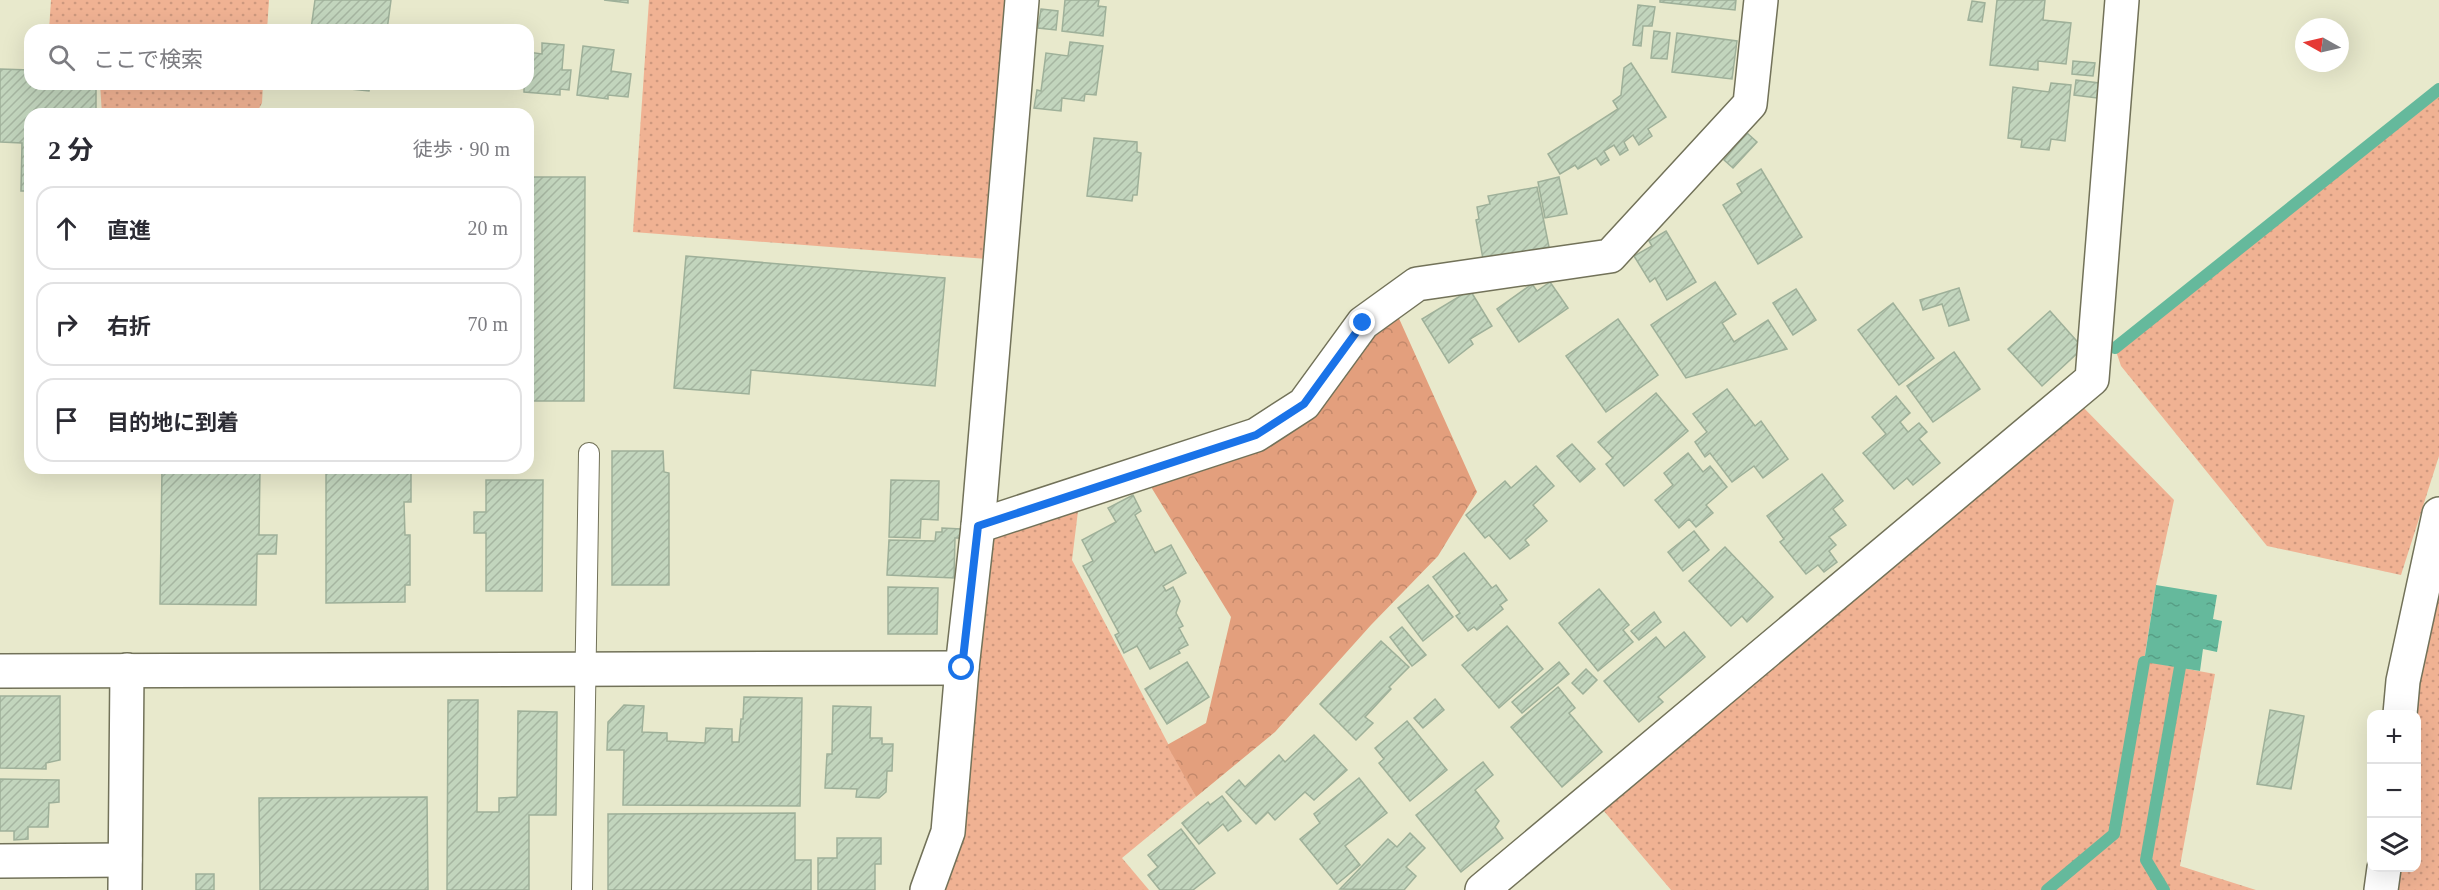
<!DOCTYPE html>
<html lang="ja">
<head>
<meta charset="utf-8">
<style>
	:root { --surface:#fff; --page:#f2f2f3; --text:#2b2b33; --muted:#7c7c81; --line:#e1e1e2 }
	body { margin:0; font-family:"Times New Roman","Noto Sans JP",serif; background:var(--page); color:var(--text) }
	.controls { position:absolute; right:18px; bottom:18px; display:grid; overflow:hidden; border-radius:12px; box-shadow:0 6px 24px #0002 }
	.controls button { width:54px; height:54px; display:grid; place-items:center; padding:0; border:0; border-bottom:2px solid var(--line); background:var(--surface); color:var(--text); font:30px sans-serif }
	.compass { position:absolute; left:2295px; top:18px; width:54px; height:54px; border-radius:50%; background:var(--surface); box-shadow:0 6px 24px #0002; rotate:278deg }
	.stop { position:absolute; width:18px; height:18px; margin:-14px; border:4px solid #1a73e8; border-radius:50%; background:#fff }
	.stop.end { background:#1a73e8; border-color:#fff; box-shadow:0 2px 6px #0008 }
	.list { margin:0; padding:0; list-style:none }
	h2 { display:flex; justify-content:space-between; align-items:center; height:78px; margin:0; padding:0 24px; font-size:26px }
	h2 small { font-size:20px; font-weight:400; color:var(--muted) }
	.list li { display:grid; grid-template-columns:39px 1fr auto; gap:18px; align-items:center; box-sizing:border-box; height:84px; margin:0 12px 12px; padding:0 12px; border:2px solid var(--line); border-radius:18px }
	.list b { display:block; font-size:22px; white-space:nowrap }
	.list em { font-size:20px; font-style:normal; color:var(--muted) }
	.icon { flex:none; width:33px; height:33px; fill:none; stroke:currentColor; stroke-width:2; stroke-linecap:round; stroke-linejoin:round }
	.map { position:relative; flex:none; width:2439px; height:890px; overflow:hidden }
	.search { position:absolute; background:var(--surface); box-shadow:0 6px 24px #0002; left:24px; top:24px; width:510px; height:66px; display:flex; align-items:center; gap:15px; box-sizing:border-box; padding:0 21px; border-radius:18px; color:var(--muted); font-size:22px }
	.panel { position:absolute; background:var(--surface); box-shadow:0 6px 24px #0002; left:24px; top:108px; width:510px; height:366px; border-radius:18px }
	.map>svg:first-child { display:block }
	.grass { fill:url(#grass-dots) }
	.forest { fill:url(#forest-crowns) }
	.water { fill:url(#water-ripples) }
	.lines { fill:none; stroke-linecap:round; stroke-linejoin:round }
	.stream { stroke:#65b99c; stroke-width:12 }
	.building { fill:url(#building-hatch); stroke:#9eb099; stroke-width:1.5 }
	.lane-casing { stroke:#727259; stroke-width:22 }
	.street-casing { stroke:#727259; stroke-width:36 }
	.secondary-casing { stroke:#727259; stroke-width:36 }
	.lane { stroke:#fff; stroke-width:20 }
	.street { stroke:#fff; stroke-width:33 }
	.secondary { stroke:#fff; stroke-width:33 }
	.route { stroke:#1a73e8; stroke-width:8 }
</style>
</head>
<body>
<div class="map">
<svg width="2439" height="890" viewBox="0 0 2439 890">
	<defs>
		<pattern id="grass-dots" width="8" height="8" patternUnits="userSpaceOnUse" patternTransform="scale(1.5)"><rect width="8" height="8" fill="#f0b293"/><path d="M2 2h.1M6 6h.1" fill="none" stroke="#cd987e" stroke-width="1.8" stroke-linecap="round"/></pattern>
		<pattern id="forest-crowns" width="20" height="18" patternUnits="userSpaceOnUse" patternTransform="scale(1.5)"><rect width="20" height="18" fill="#e39f7d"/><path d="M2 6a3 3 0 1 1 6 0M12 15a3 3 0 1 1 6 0" fill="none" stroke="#c2886b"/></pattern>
		<pattern id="water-ripples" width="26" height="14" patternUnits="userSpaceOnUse" patternTransform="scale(1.5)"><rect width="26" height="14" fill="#65b99c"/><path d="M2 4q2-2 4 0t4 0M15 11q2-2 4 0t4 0" fill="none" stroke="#579e85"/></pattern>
		<pattern id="building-hatch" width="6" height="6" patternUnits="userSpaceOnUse" patternTransform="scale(1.5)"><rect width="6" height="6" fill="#c2d5bd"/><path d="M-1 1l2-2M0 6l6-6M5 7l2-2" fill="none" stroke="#a6b6a1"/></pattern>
	</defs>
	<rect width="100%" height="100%" fill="#e8e9cc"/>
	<g class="grass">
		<polygon points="51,0 269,0 267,30 49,30"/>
		<polygon points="649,0 1005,0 987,259 633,232"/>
		<polygon points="100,84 263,84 262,103 256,114 102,114"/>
		<polygon points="2439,89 2439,456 2401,575 2267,546 2121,366 2115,348"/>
		<polygon points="2080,404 2174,500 2156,585 2144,661 2215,674 2180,866 2256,890 1671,890 1603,810 1915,548"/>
		<polygon points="1078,511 1072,560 1196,797 1122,858 1149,890 942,890 964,828 991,533"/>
		<polygon points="2439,580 2439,890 2394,890 2395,868 2416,868 2416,714 2413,714"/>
	</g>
	<polygon class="forest" points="1397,314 1477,492 1438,556 1371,625 1275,732 1196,797 1167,745 1206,723 1231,617 1148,482 1275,435 1365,339"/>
	<polygon class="water" points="2156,585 2217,595 2213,619 2222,621 2217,652 2203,649 2200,671 2144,662"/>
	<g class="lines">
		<g class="stream">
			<polyline points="2115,348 2439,89"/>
			<polyline points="2047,890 2114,834 2144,662"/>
			<polyline points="2164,890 2146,860 2180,667"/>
		</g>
	</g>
	<g class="building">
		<polygon points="315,0 391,0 387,30 311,29"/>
		<polygon points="604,0 628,0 628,3"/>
		<polygon points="1065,0 1099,0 1098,6 1106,7 1103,36 1062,31"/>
		<polygon points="1660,0 1736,0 1735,10 1660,2"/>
		<polygon points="1997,0 2045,0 2043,20 2071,23 2066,64 2038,61 2038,70 1990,65"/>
		<polygon points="1972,1 1985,3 1982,22 1968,20"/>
		<polygon points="1638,5 1655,7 1652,26 1643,26 1641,46 1633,45"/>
		<polygon points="1041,9 1058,11 1056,30 1038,28"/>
		<polygon points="1654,31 1670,33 1667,59 1651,58"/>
		<polygon points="1677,33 1737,41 1732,79 1672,72"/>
		<polygon points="1070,42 1103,46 1096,95 1085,94 1084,101 1062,98 1061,111 1034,108 1037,90 1041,91 1046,53 1068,56"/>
		<polygon points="542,43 564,45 562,70 571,70 569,90 560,89 560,95 524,92 524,84 528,84 528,52 542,54"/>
		<polygon points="583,46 614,50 611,71 631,74 628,97 608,95 608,99 577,95"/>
		<polygon points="2073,61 2095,63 2093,76 2072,74"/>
		<polygon points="1631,63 1666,117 1648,129 1652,136 1639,145 1633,135 1624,142 1628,150 1620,155 1614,145 1604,151 1609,160 1601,165 1596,158 1578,169 1575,165 1560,174 1548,154 1618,109 1613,101 1621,95 1624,68"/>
		<polygon points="0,69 30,70 30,84 96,84 96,114 30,114 30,191 21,191 22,143 0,142"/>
		<polygon points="2076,80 2099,83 2097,98 2074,95"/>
		<polygon points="2051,83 2071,85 2065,141 2051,139 2049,150 2021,147 2022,140 2008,138 2013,87 2049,92"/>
		<polygon points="301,84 370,84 369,91"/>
		<polygon points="1747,133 1757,142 1733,168 1724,160"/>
		<polygon points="1094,138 1137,142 1137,152 1141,153 1137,195 1133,195 1132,201 1087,196"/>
		<polygon points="1761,169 1802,237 1758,264 1723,205 1742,193 1737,184"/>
		<polygon points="528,177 585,177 584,401 528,401"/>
		<polygon points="1559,177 1567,214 1545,218 1538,182"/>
		<polygon points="1537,187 1549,247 1483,259 1476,220 1479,219 1477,207 1490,204 1488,196"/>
		<polygon points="1666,231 1696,282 1667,300 1655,278 1650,282 1634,256 1652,246 1649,241"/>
		<polygon points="686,256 945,278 935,386 751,370 749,394 674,388"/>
		<polygon points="1550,282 1568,308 1519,342 1497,309 1532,284 1537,291"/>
		<polygon points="1715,282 1736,314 1722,323 1734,342 1768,320 1787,349 1686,378 1651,325"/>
		<polygon points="1959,288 1969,320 1949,326 1942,304 1923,310 1920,300"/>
		<polygon points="1796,289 1816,320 1793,335 1773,303"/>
		<polygon points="1470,290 1492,326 1470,339 1473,344 1449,363 1422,319"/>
		<polygon points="1893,303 1934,358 1899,385 1858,330"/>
		<polygon points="2050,311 2083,348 2042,386 2008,349"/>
		<polygon points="1618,319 1658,375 1606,412 1566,356"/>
		<polygon points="1954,352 1980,389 1933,422 1907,386"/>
		<polygon points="1727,389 1755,426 1761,421 1788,459 1763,478 1754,466 1732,482 1710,453 1705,457 1695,442 1707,432 1693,414"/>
		<polygon points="1656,393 1688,431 1624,486 1606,464 1613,458 1598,442"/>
		<polygon points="1896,396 1910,413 1900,422 1908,432 1919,423 1927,432 1919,439 1940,463 1913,485 1907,478 1894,489 1863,453 1886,434 1872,417"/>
		<polygon points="1572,444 1595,469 1580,482 1557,456"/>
		<polygon points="612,451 663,451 664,472 669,473 669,585 612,585"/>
		<polygon points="1688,453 1703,472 1710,466 1727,487 1706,505 1713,513 1696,527 1689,519 1679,528 1655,500 1673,485 1664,473"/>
		<polygon points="1536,466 1554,486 1533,505 1547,521 1525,540 1529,545 1510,559 1489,535 1485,538 1466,515 1505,481 1511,488"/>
		<polygon points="162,468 260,468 259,535 277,535 276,554 257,554 256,605 160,604"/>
		<polygon points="326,468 411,468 411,502 404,502 405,535 410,535 410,585 405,585 405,602 326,603"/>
		<polygon points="1822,474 1843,501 1833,509 1846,525 1829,537 1836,545 1829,551 1837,562 1824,572 1818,565 1806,574 1780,542 1784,539 1767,516"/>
		<polygon points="486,480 543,480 542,591 486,591 486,533 474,533 474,512 486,512"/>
		<polygon points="891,480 939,481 938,520 921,519 920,538 889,537"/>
		<polygon points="1133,495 1141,511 1135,515 1155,553 1171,545 1186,573 1163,586 1166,591 1173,587 1180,601 1176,613 1183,626 1179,628 1188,645 1178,650 1180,653 1150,669 1137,646 1124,653 1115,635 1119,633 1083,566 1093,561 1082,540 1116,522 1108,508"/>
		<polygon points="942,528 961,529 961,538 955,538 954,578 887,575 889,540 935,541 936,532 942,532"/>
		<polygon points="1694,531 1709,550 1683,571 1668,552"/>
		<polygon points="1725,547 1773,597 1747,622 1742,616 1731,626 1689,581"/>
		<polygon points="1464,553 1492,588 1496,585 1507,600 1500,605 1503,609 1477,630 1474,627 1468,631 1456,616 1460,613 1433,577"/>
		<polygon points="1428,585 1453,617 1423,641 1398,608"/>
		<polygon points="888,587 938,588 937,634 888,634"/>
		<polygon points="1599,589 1629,625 1623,630 1633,642 1598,671 1559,623"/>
		<polygon points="1654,612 1661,622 1639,640 1631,631"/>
		<polygon points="1507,626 1543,669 1499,708 1462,665"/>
		<polygon points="1402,627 1426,655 1412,666 1390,637"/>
		<polygon points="1684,632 1705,657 1658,697 1663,702 1639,722 1604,681 1656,637 1665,648"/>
		<polygon points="1381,641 1409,667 1389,687 1391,689 1365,717 1373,723 1356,740 1320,704"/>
		<polygon points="1187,662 1209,697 1167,724 1145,689"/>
		<polygon points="1559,662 1569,674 1522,713 1512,702"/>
		<polygon points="1586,669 1597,680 1583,694 1572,683"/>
		<polygon points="1558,687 1575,708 1569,713 1602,752 1562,787 1511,727"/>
		<polygon points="0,696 60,696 60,760 46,763 46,769 0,768"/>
		<polygon points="744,697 802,698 800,806 623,805 624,750 607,750 608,722 624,705 644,706 642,732 667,733 667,741 705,743 706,728 732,729 732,742 739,742 741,719 743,719"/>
		<polygon points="1435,699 1444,710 1423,728 1414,718"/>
		<polygon points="448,700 478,700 477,812 499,812 499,798 517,797 518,711 557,712 556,815 529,815 529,890 447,890"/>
		<polygon points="833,706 871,707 870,738 882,738 882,744 893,744 892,771 887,771 886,792 879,798 856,797 857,789 825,788 827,754 832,754"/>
		<polygon points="2270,710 2304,716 2291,789 2257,784"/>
		<polygon points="1407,721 1447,770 1410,801 1379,763 1384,759 1375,748"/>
		<polygon points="1314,735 1347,770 1314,800 1305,792 1275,820 1268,812 1256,824 1226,792 1239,780 1245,787 1279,755 1285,762"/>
		<polygon points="1483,762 1493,775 1475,790 1499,821 1495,827 1503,838 1461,872 1416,815"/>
		<polygon points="1359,778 1387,813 1345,846 1360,865 1337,884 1300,839 1320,823 1314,814"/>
		<polygon points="0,779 59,780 59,802 49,803 48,827 28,827 28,839 14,840 14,831 0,831"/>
		<polygon points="1222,796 1241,821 1228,831 1223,824 1199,844 1182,823 1208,802 1210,805"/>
		<polygon points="427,797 428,890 260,890 259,798"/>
		<polygon points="795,813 795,860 811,860 811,890 608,890 608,814"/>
		<polygon points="1181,829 1215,873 1193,890 1160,890 1148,875 1158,867 1148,855"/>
		<polygon points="1410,833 1425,848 1406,867 1416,876 1404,890 1340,889 1388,839 1397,847"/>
		<polygon points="837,838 881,838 881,864 875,864 875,890 818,890 818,858 837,858"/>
		<rect x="196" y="874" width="18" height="16"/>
	</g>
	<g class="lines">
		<g class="lane-casing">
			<polyline id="lane" points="582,890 589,453"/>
		</g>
		<g class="street-casing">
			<g id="street">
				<polyline points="978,526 1256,435 1304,404 1363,323 1417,284 1610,256 1750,104 1761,0"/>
				<polyline points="2400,714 2403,681 2439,514"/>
				<polyline points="0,861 125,860"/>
				<polyline points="125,890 127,670"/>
				<polyline points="927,890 948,832 962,668 978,526 1022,0"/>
				<polyline points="1482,890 2092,379 2122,0"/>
				<polyline points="2381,890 2384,868"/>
			</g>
		</g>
		<g class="secondary-casing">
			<polyline id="secondary" points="0,671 962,668"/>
		</g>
		<use href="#lane" class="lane"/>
		<use href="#street" class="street"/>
		<use href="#secondary" class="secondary"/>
	</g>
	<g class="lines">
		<polyline class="route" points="962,668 978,526 1256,435 1304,404 1363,323"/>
	</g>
</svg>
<div class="controls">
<button>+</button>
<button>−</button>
<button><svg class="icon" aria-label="layers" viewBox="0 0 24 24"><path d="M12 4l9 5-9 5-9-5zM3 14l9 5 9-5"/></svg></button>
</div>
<svg class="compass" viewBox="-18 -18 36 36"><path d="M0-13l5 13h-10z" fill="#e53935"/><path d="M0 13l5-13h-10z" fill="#7c7c81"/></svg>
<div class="stop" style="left:962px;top:668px"></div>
<div class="stop end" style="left:1363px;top:323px"></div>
<div class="search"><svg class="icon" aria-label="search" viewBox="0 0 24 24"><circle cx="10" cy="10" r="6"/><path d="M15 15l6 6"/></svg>ここで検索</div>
<section class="panel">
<h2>2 分<small>徒歩 · 90 m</small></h2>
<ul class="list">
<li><svg class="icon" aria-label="ahead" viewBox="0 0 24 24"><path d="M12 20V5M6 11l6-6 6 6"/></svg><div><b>直進</b></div><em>20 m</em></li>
<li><svg class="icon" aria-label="right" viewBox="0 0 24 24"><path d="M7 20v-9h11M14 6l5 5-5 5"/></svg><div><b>右折</b></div><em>70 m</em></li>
<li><svg class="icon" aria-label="arrive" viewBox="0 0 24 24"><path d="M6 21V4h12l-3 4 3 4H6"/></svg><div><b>目的地に到着</b></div></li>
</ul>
</section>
</div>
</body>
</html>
